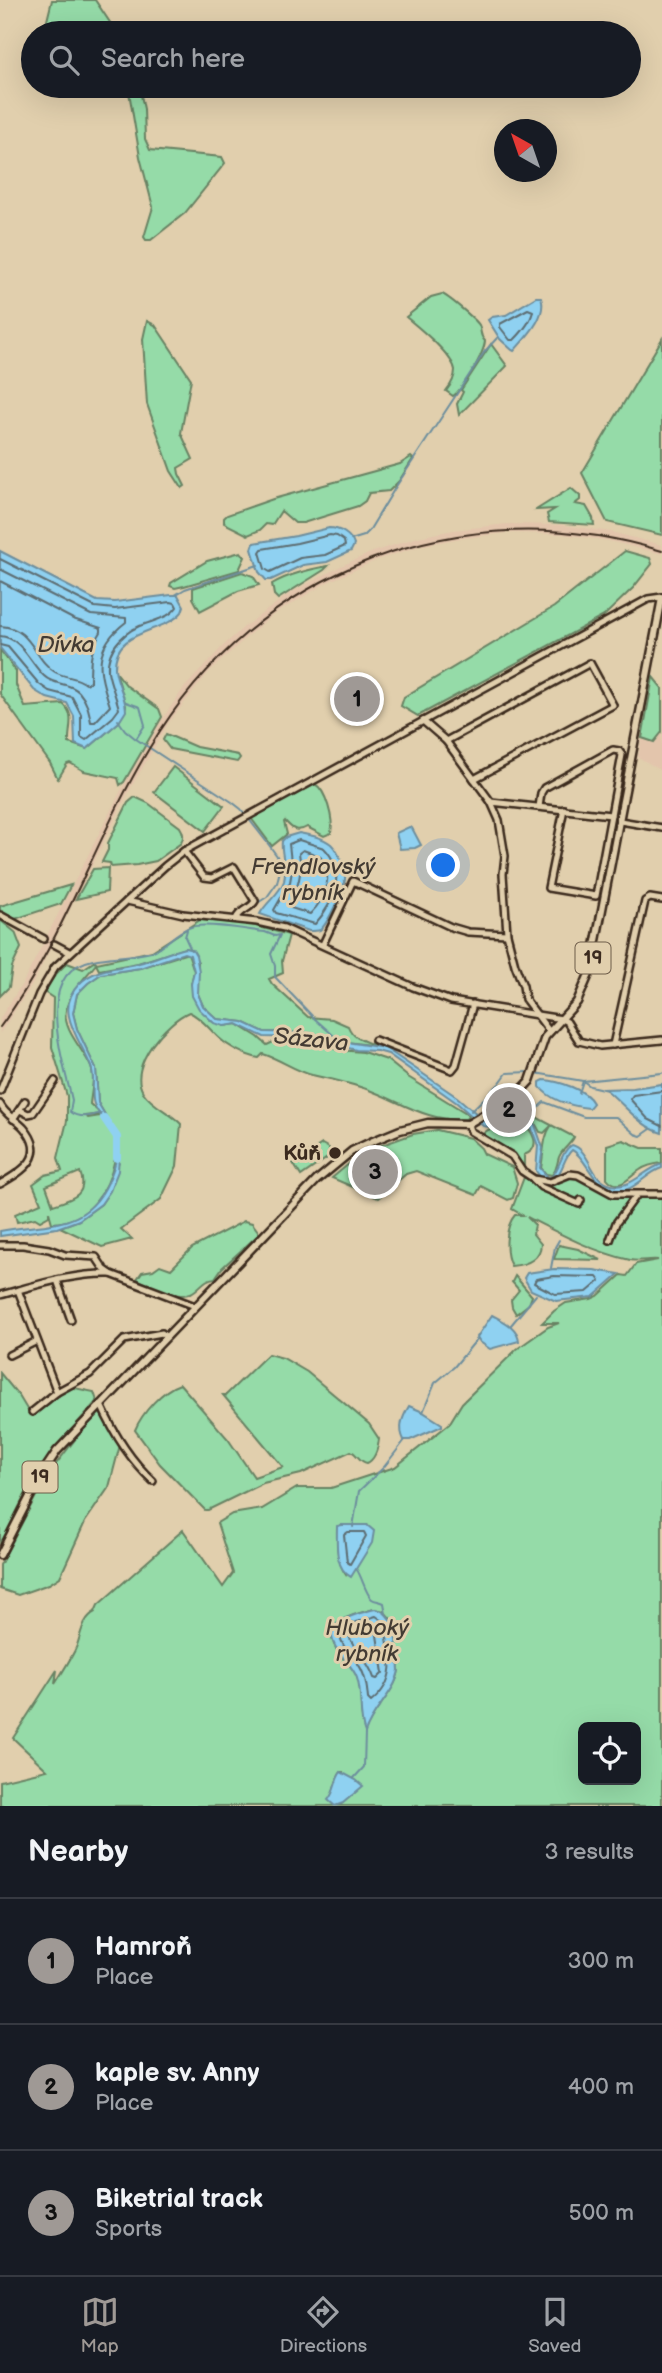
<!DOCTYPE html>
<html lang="en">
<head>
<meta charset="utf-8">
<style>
	:root { --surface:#171b24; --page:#242831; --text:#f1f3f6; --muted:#9ea1a6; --line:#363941; --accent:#9f9995 }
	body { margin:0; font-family:"Balsamiq Sans",sans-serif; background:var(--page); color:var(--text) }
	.controls { position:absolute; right:21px; bottom:21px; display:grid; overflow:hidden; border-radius:10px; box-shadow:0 7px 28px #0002 }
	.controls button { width:63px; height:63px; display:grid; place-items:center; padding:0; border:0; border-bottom:2px solid var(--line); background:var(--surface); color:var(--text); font:35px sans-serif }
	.compass { position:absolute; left:494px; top:119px; width:63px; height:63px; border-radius:50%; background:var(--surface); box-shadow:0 7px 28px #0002; rotate:320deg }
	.you { position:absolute; left:444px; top:866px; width:24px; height:24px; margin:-18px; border:5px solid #fff; border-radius:50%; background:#1a73e8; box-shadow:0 0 0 10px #1a73e833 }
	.badge { display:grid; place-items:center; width:46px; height:46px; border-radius:50%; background:var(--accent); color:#111; font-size:23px; font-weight:700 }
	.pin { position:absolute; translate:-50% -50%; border:4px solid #fff; box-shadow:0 2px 7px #0006 }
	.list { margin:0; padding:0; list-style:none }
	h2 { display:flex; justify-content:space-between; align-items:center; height:91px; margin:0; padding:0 28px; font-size:30px }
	h2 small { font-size:23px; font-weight:400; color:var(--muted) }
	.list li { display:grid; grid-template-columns:46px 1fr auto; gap:21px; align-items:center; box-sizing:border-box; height:126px; padding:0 28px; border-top:2px solid var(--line) }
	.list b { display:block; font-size:26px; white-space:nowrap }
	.list p { margin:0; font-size:23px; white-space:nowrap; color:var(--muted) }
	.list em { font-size:23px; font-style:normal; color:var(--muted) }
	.icon { flex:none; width:38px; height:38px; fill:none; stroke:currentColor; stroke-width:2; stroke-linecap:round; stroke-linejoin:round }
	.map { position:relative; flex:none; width:662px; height:1806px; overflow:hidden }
	.search { position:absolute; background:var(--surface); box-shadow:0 7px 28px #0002; left:21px; right:21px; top:21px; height:77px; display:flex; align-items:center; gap:18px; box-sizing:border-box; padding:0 24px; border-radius:38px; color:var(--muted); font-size:26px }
	.sheet { height:469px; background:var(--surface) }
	nav { display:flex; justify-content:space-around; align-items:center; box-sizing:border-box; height:98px; border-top:2px solid var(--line); background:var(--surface); font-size:19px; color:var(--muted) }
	nav a { display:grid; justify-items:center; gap:4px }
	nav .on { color:var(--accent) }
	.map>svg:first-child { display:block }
	.built { fill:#e3c5ac }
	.green { fill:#95dba8; stroke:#688263; stroke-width:2; fill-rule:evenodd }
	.water { fill:#8fd1f1; stroke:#6d8e9d; stroke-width:2 }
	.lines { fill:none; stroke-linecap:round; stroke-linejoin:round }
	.shore { stroke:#5d6d72; stroke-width:2 }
	.stream { stroke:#6d8e9d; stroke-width:2 }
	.river { stroke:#8fd1f1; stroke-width:8 }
	.minor-casing { stroke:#3b2a1e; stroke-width:10 }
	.major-casing { stroke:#3b2a1e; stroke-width:11 }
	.minor { stroke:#e1cfad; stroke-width:5 }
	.major { stroke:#e1cfad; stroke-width:6 }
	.rail { stroke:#3b2a1e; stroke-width:2 }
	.poi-dot { fill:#3b2a1e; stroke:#e1cfad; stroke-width:2.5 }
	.labels { text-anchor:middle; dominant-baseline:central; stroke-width:6; stroke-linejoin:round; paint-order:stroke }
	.shield { fill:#e1cfad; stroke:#6d5c49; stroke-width:2 }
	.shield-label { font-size:19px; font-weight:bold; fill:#3b2a1e }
	.poi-label { font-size:21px; font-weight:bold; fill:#3b2a1e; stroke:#e1cfad; text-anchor:end }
	.water-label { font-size:23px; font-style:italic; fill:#433b33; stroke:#e1cfad }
</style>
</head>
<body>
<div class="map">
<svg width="662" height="1806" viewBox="0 0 662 1806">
	<rect width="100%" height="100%" fill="#e1cfad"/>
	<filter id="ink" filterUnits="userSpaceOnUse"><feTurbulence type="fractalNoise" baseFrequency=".0143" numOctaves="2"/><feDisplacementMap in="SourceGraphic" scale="14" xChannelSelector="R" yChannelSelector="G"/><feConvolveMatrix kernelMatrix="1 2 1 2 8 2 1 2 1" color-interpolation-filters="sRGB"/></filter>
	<g filter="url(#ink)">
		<g class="built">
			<polygon points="507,524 562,525 611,532 662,545 662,554 609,541 562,534 507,533 456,539 420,546 377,560 328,582 273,615 250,634 209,672 169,722 132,786 32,985 0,1033 0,1018 24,981 143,747 183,689 224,645 244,627 290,593 341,566 373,552 418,537 454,530"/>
			<polygon points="662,732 662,771 638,757 642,738 654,742"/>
		</g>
		<g class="green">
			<polygon points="52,0 95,0 117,33 44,33"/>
			<polygon points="128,86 139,86 144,109 145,139 150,150 222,157 225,163 185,213 151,240 146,240 144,237 153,207 140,157"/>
			<path d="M442 294C448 296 476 320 479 325 482 332 479 335 485 341 484 354 463 389 453 396L446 391C451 385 455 378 455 370 453 355 418 327 406 317L431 297Z"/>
			<polygon points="147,321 155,325 191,379 181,433 193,459 178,468 179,474 185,486 182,488 171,471 147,404 143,339"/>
			<polygon points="662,339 662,535 607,522 582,473"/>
			<polygon points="491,344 507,366 459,415 457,404 463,392 461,390"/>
			<polygon points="411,457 413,459 399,481 389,491 369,493 365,501 358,506 303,523 295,523 281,511 272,525 266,524 260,530 248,535 224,523 224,518 227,515 273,499 400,464"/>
			<polygon points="571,488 580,496 580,500 575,504 586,506 593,518 594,525 549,522 547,514 555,509 536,510"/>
			<polygon points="625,551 650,558 652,564 633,588 604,616 418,716 401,706 404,697 554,607"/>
			<polygon points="241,552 245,557 239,570 184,586 175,588 170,586 171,583 207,561"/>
			<path d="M328 566 324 570 278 599 274 595 272 584C289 574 308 570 328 566Z"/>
			<polygon points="242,572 253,576 259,585 238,591 200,611 193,598 193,588"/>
			<path d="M0 650 16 671V685L25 707 63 704C76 715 68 728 69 743L87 749 119 722 126 706 116 672 127 686 159 709 162 717 124 782 120 785 118 778 84 771 70 763 67 764 58 779 50 763 0 694Z"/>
			<polygon points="653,677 662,688 662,732 654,742 642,738"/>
			<polygon points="166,734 196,747 238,755 240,758 237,762 170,749 163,740"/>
			<polygon points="173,767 224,806 205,831 154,792"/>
			<path d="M315 784C326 790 334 820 331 833L324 836 307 827C297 833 292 829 285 821L284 822 287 834 272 846 251 818Z"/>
			<path d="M135 797 148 803 180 827C184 833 184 837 181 843L156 861 137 865 111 867 110 863 102 862 108 850V843L128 803Z"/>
			<polygon points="108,868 107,892 76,899 93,869"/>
			<polygon points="71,885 61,904 12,920 0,914 0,906"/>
			<polygon points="0,920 15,932 21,948 12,967 9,987 0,996"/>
			<path d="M200 920 248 924 289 935 282 961 283 973 269 979 272 984 308 1017 332 1019 348 1026C353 1039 364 1041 377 1046L340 1041 310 1033 264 1032 243 1022 217 1019 203 1006 198 994V962L191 949 185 948 138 963 99 970 96 964C85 978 70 991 66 1010 62 1029 83 1049 90 1065 96 1076 91 1092 90 1104L101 1114 85 1116 88 1118 100 1116C107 1122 114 1129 117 1138 119 1144 116 1152 115 1159 108 1192 89 1222 52 1223L49 1212V1216L40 1221 35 1218 17 1222 15 1214 41 1203 33 1184 45 1175 62 1171 58 1158 67 1121V1096L52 1047 53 998 44 992 55 975 67 963 83 969 95 961 97 963 152 951ZM80 1172C89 1195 72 1199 53 1205L46 1186Z"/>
			<path d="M188 953 194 971 191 984 211 1021 224 1026 237 1024 258 1037 267 1045 286 1036H298L338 1050 363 1052 387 1060 408 1077 466 1113 468 1116 466 1119C430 1123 401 1102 369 1090 351 1083 331 1079 312 1075 295 1071 280 1059 263 1054L259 1058C246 1056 229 1047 219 1038 209 1029 201 1017 189 1012 167 1021 127 1066 143 1092 153 1107 170 1112 181 1124L177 1166 161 1199 121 1229 132 1239 102 1247 60 1227 79 1220 101 1204 110 1190 119 1161 120 1140 98 1103 96 1069 77 1029 73 1013 77 994 88 983 101 974 140 968Z"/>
			<path d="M536 1117 574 1137C571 1144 562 1149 559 1157 556 1166 558 1168 552 1175L546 1174 541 1168C544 1153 543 1137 551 1126L544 1133 540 1132 535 1123Z"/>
			<path d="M520 1121C533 1130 543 1148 524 1155V1165L486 1137 484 1133 488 1130Z"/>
			<polygon points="437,1130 470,1138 481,1148 484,1154 512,1167 517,1183 513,1198 508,1200 481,1186 476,1195 416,1171 406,1174 378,1198 332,1178 357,1157 367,1151 377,1149 379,1146 413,1134"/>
			<path d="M623 1140 642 1148H662V1163C654 1164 647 1165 640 1170 629 1177 619 1193 607 1178V1145Z"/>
			<polygon points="322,1144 329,1148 330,1156 301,1176 293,1163"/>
			<path d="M526 1172 550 1180 566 1173 615 1191H662V1806H337L343 1803V1772H341C334 1781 336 1791 329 1800L335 1806H0V1781L47 1770 13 1738 57 1670 55 1684C62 1673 69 1662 75 1650 81 1638 81 1619 95 1612L98 1605 183 1530 223 1587 233 1573 217 1523 232 1514 262 1509 297 1488H331L395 1467 449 1424 462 1403 517 1349 548 1327 559 1323H542L554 1311 566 1303 591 1299 598 1296 621 1275 627 1276 636 1264 658 1260C649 1259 639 1262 630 1260 594 1252 560 1234 527 1217L535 1225 533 1234 541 1244C540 1260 525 1265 511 1266 504 1253 505 1226 515 1215H522L512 1209ZM342 1525H367L346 1575C336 1561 337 1543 337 1527ZM374 1609 384 1611 390 1618 399 1670C395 1693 373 1709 365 1731 358 1714 364 1695 357 1677 354 1668 347 1663 341 1656 315 1622 350 1616 374 1609ZM583 1727H636V1780H583Z"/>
			<path d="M244 1221 252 1223 258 1231V1235L222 1268 215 1278C203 1279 201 1288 191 1293 176 1300 150 1286 137 1279L142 1272 153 1270 160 1265 171 1269 192 1248Z"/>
			<polygon points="559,1245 578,1249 601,1260 554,1259"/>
			<polygon points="515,1276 532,1296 529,1304 516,1314 512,1307 511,1300 519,1290 512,1282"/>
			<path d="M268 1354 283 1358 307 1372 369 1424 379 1439C378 1448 376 1459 367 1463 359 1462 358 1454 351 1451L301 1474 263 1483 208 1510H205L160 1464 135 1430C142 1413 162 1390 180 1384L228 1439 254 1477 283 1467 223 1395H226Z"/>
			<polygon points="0,1373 19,1396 28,1411 32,1412 49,1398 70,1387 94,1392 97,1401 53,1450 28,1489 0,1545"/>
			<polygon points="98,1410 120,1445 109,1487 85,1522 60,1577 49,1584 18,1595 0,1589 0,1565 46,1477"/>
		</g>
		<g class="water">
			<path d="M536 297H541C548 316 526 337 514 351L512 350 500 339 488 320 492 317 506 315Z"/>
			<path d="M329 528C340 528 351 535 354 545L351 551 327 562 303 565 271 580H266L259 572 252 549 254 543 296 536Z"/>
			<path d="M0 551 97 601 115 602 171 595H178L184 606 182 612C164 634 114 628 115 668 116 683 126 696 126 711L119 722 87 749 75 744 74 716 67 703 47 698 34 690 0 648Z"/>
			<polygon points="409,827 412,828 421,845 415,848 400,849 396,833"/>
			<path d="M299 833C310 835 322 837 331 844 339 852 346 869 345 880 343 890 328 924 320 930 317 931 313 931 309 931L260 914C266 902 279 895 284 881 288 867 280 854 282 841L286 837Z"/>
			<path d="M185 948 193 950 196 955 199 971 198 994 203 1006 217 1019 243 1022 264 1032 310 1033 340 1041 385 1048 457 1097 484 1120 490 1122 521 1115 534 1122 543 1148 540 1168 548 1177H551C561 1168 560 1152 572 1145 590 1150 590 1177 608 1184 629 1192 643 1170 662 1164V1168C649 1172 640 1184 628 1189 597 1203 589 1158 572 1150 563 1158 564 1171 553 1181L542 1179 536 1171 538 1146 530 1124 520 1120 489 1127 483 1126 457 1103 388 1054 377 1051 356 1050 310 1038 264 1037 237 1024 224 1026 214 1023 199 1009 192 996 191 984 194 971 190 955 184 953 140 968 101 974 88 983 77 994 73 1013 77 1029 96 1069 98 1103 120 1140 118 1171 110 1191 101 1204 79 1220 57 1228 0 1236V1231C50 1222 90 1231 111 1175 115 1165 120 1148 117 1138 112 1124 98 1117 94 1104 90 1093 96 1079 91 1067 81 1040 53 1011 79 984 96 967 117 969 139 963 154 959 169 952 185 948Z"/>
			<path d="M544 1080C559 1081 587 1090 593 1103L589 1108C571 1106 551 1101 540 1087V1082Z"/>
			<path d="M662 1084V1133C639 1126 624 1104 605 1089L633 1088Z"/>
			<polygon points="554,1269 594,1270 619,1274 593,1297 556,1301 531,1290 524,1278 527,1273"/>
			<path d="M492 1315C503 1321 518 1327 519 1341L490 1349 480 1342 477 1337Z"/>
			<path d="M409 1406 423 1412 442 1424V1426L410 1440H404C398 1428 402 1418 409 1406Z"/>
			<path d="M342 1525H367L374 1531 372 1543 351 1577C334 1568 337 1544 337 1526Z"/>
			<path d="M375 1609C398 1611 397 1652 399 1670 395 1694 372 1709 365 1733 358 1715 363 1696 357 1678 354 1669 348 1664 342 1656 314 1623 350 1616 375 1609Z"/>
			<path d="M341 1772 356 1780 363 1786 343 1803 335 1806 328 1800C336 1791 334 1781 341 1772Z"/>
		</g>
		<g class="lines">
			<g class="shore">
				<path d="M528 309 533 311C531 322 522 332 514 340H510L500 327V324Z"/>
				<polygon points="330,535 337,536 344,541 345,546 325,555 300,558 270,572 265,569 260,552 262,549 297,543"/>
				<path d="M0 559 95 607 115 609 171 602 175 603 177 607C170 617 159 619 148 623 127 629 106 647 108 671 110 684 116 696 119 709L113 717 86 740 81 737V714L72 697 49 691 39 684 8 647 0 645"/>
				<path d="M0 569 91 615 126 618V622C92 648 98 670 110 706L95 722H91C89 711 87 701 79 692 70 682 54 686 44 676 30 663 21 637 0 636"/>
				<path d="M0 581 73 619 101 628V632C90 649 90 663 90 682L86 684C76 676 65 678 55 672 34 660 32 627 0 626"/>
				<path d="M299 840 324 848C347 871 334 903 315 924L276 913 274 910 290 882 292 871 289 844Z"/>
				<path d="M303 850 320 856C334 877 326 898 310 914L291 908 289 905C298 887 303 874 299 853Z"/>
				<polyline points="662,1091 633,1095 630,1099 648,1119 662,1126"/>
				<polygon points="554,1276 597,1277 600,1281 587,1292 555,1294 534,1283 536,1279"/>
				<polygon points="348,1532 364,1532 366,1536 350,1564 347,1562 344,1535"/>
				<path d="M376 1616 383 1621C390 1652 400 1679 371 1702L368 1699C367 1686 365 1671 355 1660 348 1651 342 1647 340 1635L344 1626Z"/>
				<path d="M372 1626 376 1629 383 1673 377 1679 374 1678C368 1659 355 1652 349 1636L351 1632Z"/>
			</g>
			<g class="stream">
				<polyline points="351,540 364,536 369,531 395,488 485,351 498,337"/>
				<polyline points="175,595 185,589 258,565"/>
				<polyline points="126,702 140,707 145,725 136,739"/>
				<polyline points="118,720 125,730 136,739 232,802 241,809 269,845 277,856 280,870 277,883 267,897 256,904"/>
				<polyline points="187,930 185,937 191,950"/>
				<polyline points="535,1073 583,1081 662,1073"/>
				<polyline points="579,1093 583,1081 590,1086 607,1090"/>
				<polyline points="471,1111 499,1084 507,1073 529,1072"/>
				<path d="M101 1113C91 1116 79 1119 70 1112L72 1100C63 1060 32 972 93 960 112 956 132 957 151 952 166 947 174 932 191 927 205 922 248 930 265 932L275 936 280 935 271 954 275 966V977L315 1019 342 1043"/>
				<polyline points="527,1118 544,1102 584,1117 616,1117 635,1134 641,1136 651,1129"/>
				<polyline points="551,1268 555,1247 559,1240"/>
				<polyline points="511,1325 536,1295"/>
				<polyline points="423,1412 435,1383 454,1367 477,1339"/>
				<polyline points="353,1527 359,1491 384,1467 405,1440"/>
				<path d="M357 1570C362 1577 366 1595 372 1599 375 1601 380 1601 384 1603L386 1614"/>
				<polyline points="354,1778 364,1767 365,1733"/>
			</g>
			<polyline class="river" points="104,1118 117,1137 117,1158"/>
			<g class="minor-casing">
				<g id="minor">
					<polyline points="423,721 446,741 491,802 499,820 505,856 503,874 507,934 515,965 523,986 525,999 549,1031"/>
					<polyline points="446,741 590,663 613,705 474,779"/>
					<polyline points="491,802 611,815"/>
					<polyline points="539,807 541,793 544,788 613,750 619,751 622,755 596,896 548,888 564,809"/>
					<polyline points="620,821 662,828"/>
					<path d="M184 851 204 877 212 878 234 867 255 901C251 909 240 909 236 919"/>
					<polyline points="127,901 183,914 257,922 284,928 413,987 451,1001 562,1019 567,1022 579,1041 600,1046 662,1040"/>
					<polyline points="0,915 44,939"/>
					<polyline points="54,944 69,952"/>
					<polyline points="323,944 353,881 451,927 468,932 507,934"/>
					<polyline points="375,1040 452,1070 456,1065 473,1004"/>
					<polyline points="613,1045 645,901 650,898 662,900"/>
					<polyline points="0,1091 39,994 55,967 165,866 184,851 648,599 662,597"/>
					<path d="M0 1104C5 1115 16 1119 24 1128 48 1156 23 1171 0 1184"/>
					<polyline points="20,1110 28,1114 33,1113 55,1081"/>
					<polyline points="13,1119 25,1101"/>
					<polyline points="468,1124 470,1131 512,1156 522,1171 534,1179 550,1182 570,1174 578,1175 613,1194 662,1194"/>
					<polyline points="533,1179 541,1187 579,1204 581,1200"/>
					<polyline points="610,1240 616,1223 636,1196"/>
					<polyline points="0,1245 23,1245 49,1249 65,1255 96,1257 104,1269 111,1274 195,1306"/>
					<polyline points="57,1280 71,1320"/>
					<polyline points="18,1290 57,1392 90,1374 124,1340 162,1333 166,1337"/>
					<path d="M0 1295C38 1285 72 1273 111 1274"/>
					<polyline points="9,1355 37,1341"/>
					<path d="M101 1405C114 1434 129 1459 153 1481"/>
					<polyline points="32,1412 57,1392"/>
				</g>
			</g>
			<g class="major-casing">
				<polyline id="major" points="0,1555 41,1475 57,1451 317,1180 352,1151 373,1141 400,1130 428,1123 468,1124 517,1095 530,1081 545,1037 577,1002 590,972 662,598"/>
			</g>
			<use href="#minor" class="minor"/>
			<use href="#major" class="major"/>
			<path class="rail" d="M0 1027C62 944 96 836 150 747 257 568 463 490 662 551"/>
		</g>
	</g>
	<circle class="poi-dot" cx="335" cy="1153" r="7"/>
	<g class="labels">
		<g class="shield">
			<rect x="575.5" y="942.5" width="35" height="31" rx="5"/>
			<rect x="22.5" y="1461.5" width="35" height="31" rx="5"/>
		</g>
		<g class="shield-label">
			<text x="593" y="958">19</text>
			<text x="40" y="1477">19</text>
		</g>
		<g class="poi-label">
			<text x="321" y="1153">Kůň</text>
		</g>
		<g class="water-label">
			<text x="66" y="645">Dívka</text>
			<text x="313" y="867">Frendlovský<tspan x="313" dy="26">rybník</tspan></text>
			<text transform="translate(311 1040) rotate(6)">Sázava</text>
			<text x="367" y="1628">Hluboký<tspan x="367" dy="26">rybník</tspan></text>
		</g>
	</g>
</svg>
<div class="controls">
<button><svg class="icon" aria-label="locate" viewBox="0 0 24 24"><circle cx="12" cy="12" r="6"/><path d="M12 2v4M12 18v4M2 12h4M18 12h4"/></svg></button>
</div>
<svg class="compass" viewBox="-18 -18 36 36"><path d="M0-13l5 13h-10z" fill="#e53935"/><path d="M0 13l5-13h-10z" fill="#9ea1a6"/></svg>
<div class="you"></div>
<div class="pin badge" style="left:357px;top:699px">1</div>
<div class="pin badge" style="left:509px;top:1110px">2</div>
<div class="pin badge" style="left:375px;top:1172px">3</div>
<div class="search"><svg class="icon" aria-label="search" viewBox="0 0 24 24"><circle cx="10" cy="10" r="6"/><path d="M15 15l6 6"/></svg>Search here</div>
</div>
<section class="sheet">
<h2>Nearby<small>3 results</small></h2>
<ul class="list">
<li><span class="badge">1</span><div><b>Hamroň</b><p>Place</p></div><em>300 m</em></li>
<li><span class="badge">2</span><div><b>kaple sv. Anny</b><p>Place</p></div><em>400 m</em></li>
<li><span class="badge">3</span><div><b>Biketrial track</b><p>Sports</p></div><em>500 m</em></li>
</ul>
</section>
<nav>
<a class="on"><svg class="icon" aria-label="map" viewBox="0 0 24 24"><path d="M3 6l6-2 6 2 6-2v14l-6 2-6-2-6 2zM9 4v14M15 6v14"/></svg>Map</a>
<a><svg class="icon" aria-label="directions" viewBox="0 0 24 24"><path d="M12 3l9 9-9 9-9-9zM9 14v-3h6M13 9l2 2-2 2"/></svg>Directions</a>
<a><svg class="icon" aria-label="saved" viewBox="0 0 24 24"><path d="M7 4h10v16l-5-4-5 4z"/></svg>Saved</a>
</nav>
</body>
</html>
